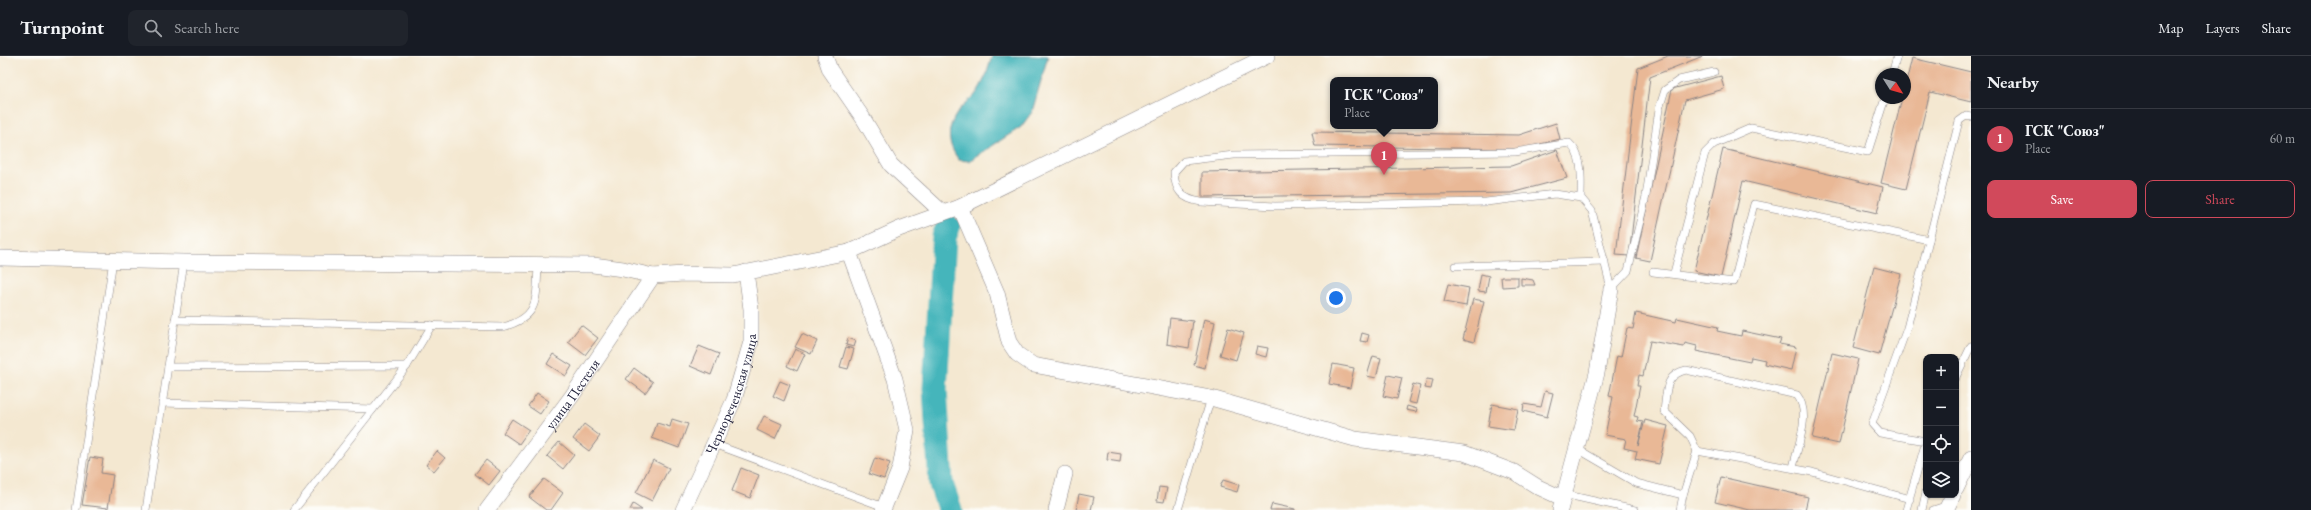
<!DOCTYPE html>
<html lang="en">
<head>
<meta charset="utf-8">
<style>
	:root { --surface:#171b24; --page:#20242c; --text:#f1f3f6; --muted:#9ea1a6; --line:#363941; --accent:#d1495b }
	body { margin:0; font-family:"EB Garamond",serif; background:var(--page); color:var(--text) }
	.controls { position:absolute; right:12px; bottom:12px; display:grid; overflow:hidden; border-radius:8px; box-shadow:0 1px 3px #0004 }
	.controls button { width:36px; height:36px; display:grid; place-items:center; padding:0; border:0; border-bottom:1px solid var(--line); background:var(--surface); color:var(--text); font:20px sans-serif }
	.compass { position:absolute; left:1875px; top:12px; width:36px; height:36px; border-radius:50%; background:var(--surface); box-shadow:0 1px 3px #0004; rotate:127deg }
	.you { position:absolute; left:1336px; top:242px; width:14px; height:14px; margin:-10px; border:3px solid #fff; border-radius:50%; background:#1a73e8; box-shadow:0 0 0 6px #1a73e833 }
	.badge { display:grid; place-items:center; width:26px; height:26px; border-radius:50%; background:var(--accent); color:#fff; font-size:13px; font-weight:700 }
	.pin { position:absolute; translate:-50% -33px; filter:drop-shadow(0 1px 2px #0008) }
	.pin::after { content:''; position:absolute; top:21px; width:14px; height:12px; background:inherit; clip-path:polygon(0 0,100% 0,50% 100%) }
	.popup { position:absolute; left:1330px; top:21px; width:108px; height:52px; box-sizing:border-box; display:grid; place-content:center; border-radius:8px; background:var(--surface); filter:drop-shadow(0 1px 3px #0005); font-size:13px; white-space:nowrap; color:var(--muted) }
	.popup b { font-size:15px; color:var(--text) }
	.popup::after { content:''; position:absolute; left:50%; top:100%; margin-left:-8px; border:8px solid transparent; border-top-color:var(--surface) }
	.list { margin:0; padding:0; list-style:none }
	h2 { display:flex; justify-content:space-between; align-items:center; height:52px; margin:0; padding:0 16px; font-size:17px }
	h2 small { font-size:13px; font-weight:400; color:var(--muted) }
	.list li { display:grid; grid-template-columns:26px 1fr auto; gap:12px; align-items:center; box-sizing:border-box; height:60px; padding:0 16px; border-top:1px solid var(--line) }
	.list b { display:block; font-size:15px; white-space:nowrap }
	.list p { margin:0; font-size:13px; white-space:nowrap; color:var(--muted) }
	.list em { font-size:13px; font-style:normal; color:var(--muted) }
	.actions { display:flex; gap:8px; padding:12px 16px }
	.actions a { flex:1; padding:9px 0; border:1px solid var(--accent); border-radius:8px; text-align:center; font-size:14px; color:var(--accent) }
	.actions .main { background:var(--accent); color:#fff }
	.icon { flex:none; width:22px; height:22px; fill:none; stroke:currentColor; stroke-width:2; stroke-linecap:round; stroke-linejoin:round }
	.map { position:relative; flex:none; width:1971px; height:454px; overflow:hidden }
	header { display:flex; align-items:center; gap:24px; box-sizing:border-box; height:56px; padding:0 20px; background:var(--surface); border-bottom:1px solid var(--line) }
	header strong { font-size:19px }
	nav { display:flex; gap:22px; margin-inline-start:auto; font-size:14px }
	.search { width:280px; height:36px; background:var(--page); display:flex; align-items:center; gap:10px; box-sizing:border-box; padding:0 14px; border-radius:8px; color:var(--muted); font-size:15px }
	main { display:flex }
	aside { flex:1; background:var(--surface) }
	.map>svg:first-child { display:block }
	.water { fill:#45b5bb; stroke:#346c7b }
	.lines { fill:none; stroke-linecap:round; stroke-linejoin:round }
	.river { stroke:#45b5bb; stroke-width:25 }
	.building { fill:#e9b896 }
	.service-casing { stroke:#8b8586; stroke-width:8 }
	.minor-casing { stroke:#8b8586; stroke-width:16 }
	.service { stroke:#fff; stroke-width:7 }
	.minor { stroke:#fff; stroke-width:15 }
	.labels { text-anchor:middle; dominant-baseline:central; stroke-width:3; stroke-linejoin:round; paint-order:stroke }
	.street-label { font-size:14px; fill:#22223b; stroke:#fdfcf7 }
</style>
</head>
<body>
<header>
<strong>Turnpoint</strong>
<div class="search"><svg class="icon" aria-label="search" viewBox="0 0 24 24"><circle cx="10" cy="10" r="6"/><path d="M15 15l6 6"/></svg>Search here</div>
<nav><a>Map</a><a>Layers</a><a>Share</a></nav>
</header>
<main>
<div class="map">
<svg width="1971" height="454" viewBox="0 0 1971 454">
	<rect width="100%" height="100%" fill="#fdfcf7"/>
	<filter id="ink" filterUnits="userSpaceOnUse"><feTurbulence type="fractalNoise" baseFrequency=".025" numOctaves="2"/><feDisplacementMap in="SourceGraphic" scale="8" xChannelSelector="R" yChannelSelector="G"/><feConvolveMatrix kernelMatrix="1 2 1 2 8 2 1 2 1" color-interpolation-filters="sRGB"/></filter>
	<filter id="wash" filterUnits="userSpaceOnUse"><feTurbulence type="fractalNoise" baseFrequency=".012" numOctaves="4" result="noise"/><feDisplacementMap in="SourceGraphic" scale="16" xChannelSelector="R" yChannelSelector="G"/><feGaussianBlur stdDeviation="0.9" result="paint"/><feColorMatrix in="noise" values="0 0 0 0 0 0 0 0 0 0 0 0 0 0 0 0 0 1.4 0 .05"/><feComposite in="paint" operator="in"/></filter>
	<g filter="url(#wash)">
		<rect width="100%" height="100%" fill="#f4e8d1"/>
		<path class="water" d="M992 0H1048L1032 56 1021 71 969 105 959 104C946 87 946 70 961 52 965 47 971 44 975 39 984 27 988 14 992 0Z"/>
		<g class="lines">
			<polyline class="river" points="948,171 944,181 935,333 941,428 950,454"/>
		</g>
		<g id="blocks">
			<g class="building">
				<polygon points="1668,0 1703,0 1650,21 1629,200 1616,199 1638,12"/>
				<polygon points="1912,2 1971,16 1971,46 1930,36 1906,133 1881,127 1902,42 1905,42 1905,31"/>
				<polygon points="1721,20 1724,33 1685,44 1650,205 1636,202 1672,33"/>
				<polygon points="1556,67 1560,83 1521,93 1315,90 1312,76 1519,79"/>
				<polygon points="1723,93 1883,131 1877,157 1743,125 1721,221 1694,215"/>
				<polygon points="1557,94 1567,122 1511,137 1202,141 1202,116 1511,110"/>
				<polygon points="1874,211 1901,218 1879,299 1853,292"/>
				<polygon points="1481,218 1489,220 1486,236 1478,235"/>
				<polygon points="1501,221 1518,221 1518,230 1502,231"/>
				<polygon points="1521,222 1533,224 1535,229 1521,229"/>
				<polygon points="1448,228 1469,232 1466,250 1444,246"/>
				<polygon points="1473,243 1484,245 1474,286 1463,283"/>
				<polygon points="1636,257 1676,266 1677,262 1718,271 1717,275 1741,280 1742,275 1781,283 1779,288 1796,291 1791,314 1764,308 1765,304 1751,301 1750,306 1696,295 1697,290 1685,287 1684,291 1650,285 1643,320 1639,319 1637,330 1640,330 1634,360 1638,361 1637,365 1643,366 1638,390 1645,364 1668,370 1659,408 1635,403 1637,395 1624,392 1626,383 1605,379 1613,341 1609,340 1617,300 1621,301 1627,272 1633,273"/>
				<polygon points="1170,262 1193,265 1189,292 1167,288"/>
				<polygon points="1204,263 1215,266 1205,312 1194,309"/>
				<polygon points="581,269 598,282 585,299 568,286"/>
				<polygon points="1228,272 1244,277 1236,304 1220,299"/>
				<polygon points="1362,277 1369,279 1367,286 1360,285"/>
				<polygon points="802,278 817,285 811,298 795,291"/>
				<polygon points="848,282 856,285 854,291 846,289"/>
				<polygon points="699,290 719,298 711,319 690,310"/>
				<polygon points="1257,290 1268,292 1266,301 1255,298"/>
				<polygon points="846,291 854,293 848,313 840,311"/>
				<polygon points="795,293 805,298 797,315 787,310"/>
				<polygon points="1832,297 1858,303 1839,388 1812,382"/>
				<polygon points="553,298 572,310 566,320 547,308"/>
				<polygon points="1373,300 1381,302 1376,322 1367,320"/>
				<polygon points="1333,308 1354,312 1350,332 1329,328"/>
				<polygon points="634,312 653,326 645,337 626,323"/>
				<polygon points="1388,319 1402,322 1397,343 1383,340"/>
				<polygon points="1427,323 1433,324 1431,333 1425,332"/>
				<polygon points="780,325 790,329 784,345 773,340"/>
				<polygon points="1413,328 1420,330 1416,348 1408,346"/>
				<polygon points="1545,335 1553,337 1547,361 1523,355 1524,348 1541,351"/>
				<polygon points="537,337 549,345 540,358 528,350"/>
				<polygon points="1492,348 1518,353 1514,374 1488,370"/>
				<polygon points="1407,350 1417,353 1416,356 1406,354"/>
				<polygon points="764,360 782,368 775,383 757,374"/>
				<polygon points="512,363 529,374 519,388 503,377"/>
				<polygon points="672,363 688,368 679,392 652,382 657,367 670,371"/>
				<polygon points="584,368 600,380 589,395 573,383"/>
				<polygon points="559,386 574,399 563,413 547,400"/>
				<polygon points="437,395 445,402 434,415 426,409"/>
				<polygon points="1108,396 1121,398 1120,406 1107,404"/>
				<polygon points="90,401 103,403 101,417 113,419 108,452 82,449"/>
				<polygon points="875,402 890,407 884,423 869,418"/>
				<polygon points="486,404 500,415 489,429 475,418"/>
				<polygon points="653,404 669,412 652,445 636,437"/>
				<polygon points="741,412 759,419 750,442 732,435"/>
				<polygon points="1721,421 1808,441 1805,454 1750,454 1715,446"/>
				<polygon points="544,423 563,437 551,454 546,454 529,441"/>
				<polygon points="1223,424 1239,429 1237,436 1220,431"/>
				<polygon points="1159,431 1167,432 1164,446 1157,445"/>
				<polygon points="1079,438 1094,441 1091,454 1076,454"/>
				<polygon points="633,448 642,454 630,454"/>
				<polygon points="1272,448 1295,453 1295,454 1270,454"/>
			</g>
		</g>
	</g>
	<g filter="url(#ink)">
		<use href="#blocks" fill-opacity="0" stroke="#8b8586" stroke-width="1"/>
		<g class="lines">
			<g class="service-casing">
				<g id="service">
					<polyline points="1892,18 1897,0"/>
					<path d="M1581 142C1581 124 1584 100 1569 87L1515 96 1234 99 1184 105 1174 116C1175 135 1182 143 1201 146L1275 150 1486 146 1555 138 1581 142 1592 155 1611 233"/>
					<polyline points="1929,184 1959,65 1966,60 1971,61"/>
					<polyline points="1455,210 1605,206"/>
					<polyline points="1653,216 1734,226 1754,148 1929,184 1907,272 1872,368 1880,377 1926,385 1906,454"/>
					<polyline points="1674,217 1705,97 1714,88 1751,72 1868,96 1885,42"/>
					<polyline points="1611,233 1628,215 1646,140 1659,53 1665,34 1679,24 1714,16"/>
					<path d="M175 264 503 271C540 261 536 243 538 210"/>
					<polyline points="168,311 407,310"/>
					<polyline points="1956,321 1971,290"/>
					<polyline points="162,347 373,353"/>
					<polyline points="714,388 884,451"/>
					<polyline points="1576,392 1636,427 1683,439 1697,395 1812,416 1910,443"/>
					<path d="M1697 395 1690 380 1664 355C1667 336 1664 319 1686 314L1797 339C1812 358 1797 391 1793 412"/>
					<polyline points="1563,438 1635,454"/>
					<polyline points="76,454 113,204"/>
					<polyline points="146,454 184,206"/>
					<polyline points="294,454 407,310 432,269"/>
					<polyline points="1178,454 1211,342"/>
					<polyline points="1680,454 1683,439"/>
					<polyline points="1922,454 1926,436"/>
					<polyline points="1933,454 1948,449"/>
				</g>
			</g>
			<g class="minor-casing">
				<g id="minor">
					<polyline points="825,0 830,14 863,62 891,109 943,157"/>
					<polyline points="960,151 997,237 1009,286 1017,298 1033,309 1211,342 1355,383 1464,397 1514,416 1538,431 1562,442"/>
					<polyline points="849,196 895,323 907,374 900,412 883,454"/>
					<polyline points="0,202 184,206 593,209 623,213 653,220 684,218 733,219 849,196 899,173 960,151 1267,0"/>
					<polyline points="1956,433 1971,402"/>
					<path id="s1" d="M487 454 572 340 653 220"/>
					<path id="s2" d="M683 454 734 344 751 286V253L746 216"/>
					<polyline points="1056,454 1065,418"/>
					<polyline points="1560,454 1597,317 1611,233"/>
					<polyline points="1946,454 1953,439"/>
				</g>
			</g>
			<use href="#service" class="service"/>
			<use href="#minor" class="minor"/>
		</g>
	</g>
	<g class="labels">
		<g class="street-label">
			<text stroke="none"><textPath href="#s2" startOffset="126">Чернореченская улица</textPath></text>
			<text stroke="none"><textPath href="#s1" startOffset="144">улица Пестеля</textPath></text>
		</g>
	</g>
</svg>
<div class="controls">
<button>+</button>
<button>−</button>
<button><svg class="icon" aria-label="locate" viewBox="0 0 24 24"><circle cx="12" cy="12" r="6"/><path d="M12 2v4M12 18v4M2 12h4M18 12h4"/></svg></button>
<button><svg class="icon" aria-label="layers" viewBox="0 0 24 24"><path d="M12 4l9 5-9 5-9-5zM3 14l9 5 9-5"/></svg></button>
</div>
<svg class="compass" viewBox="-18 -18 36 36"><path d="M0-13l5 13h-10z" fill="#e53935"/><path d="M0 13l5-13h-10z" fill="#9ea1a6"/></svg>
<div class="you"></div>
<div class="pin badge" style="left:1384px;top:119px">1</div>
<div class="popup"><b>ГСК &quot;Союз&quot;</b>Place</div>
</div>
<aside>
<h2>Nearby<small></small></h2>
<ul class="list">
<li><span class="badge">1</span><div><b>ГСК &quot;Союз&quot;</b><p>Place</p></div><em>60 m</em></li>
</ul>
<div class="actions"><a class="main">Save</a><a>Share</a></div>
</aside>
</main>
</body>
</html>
